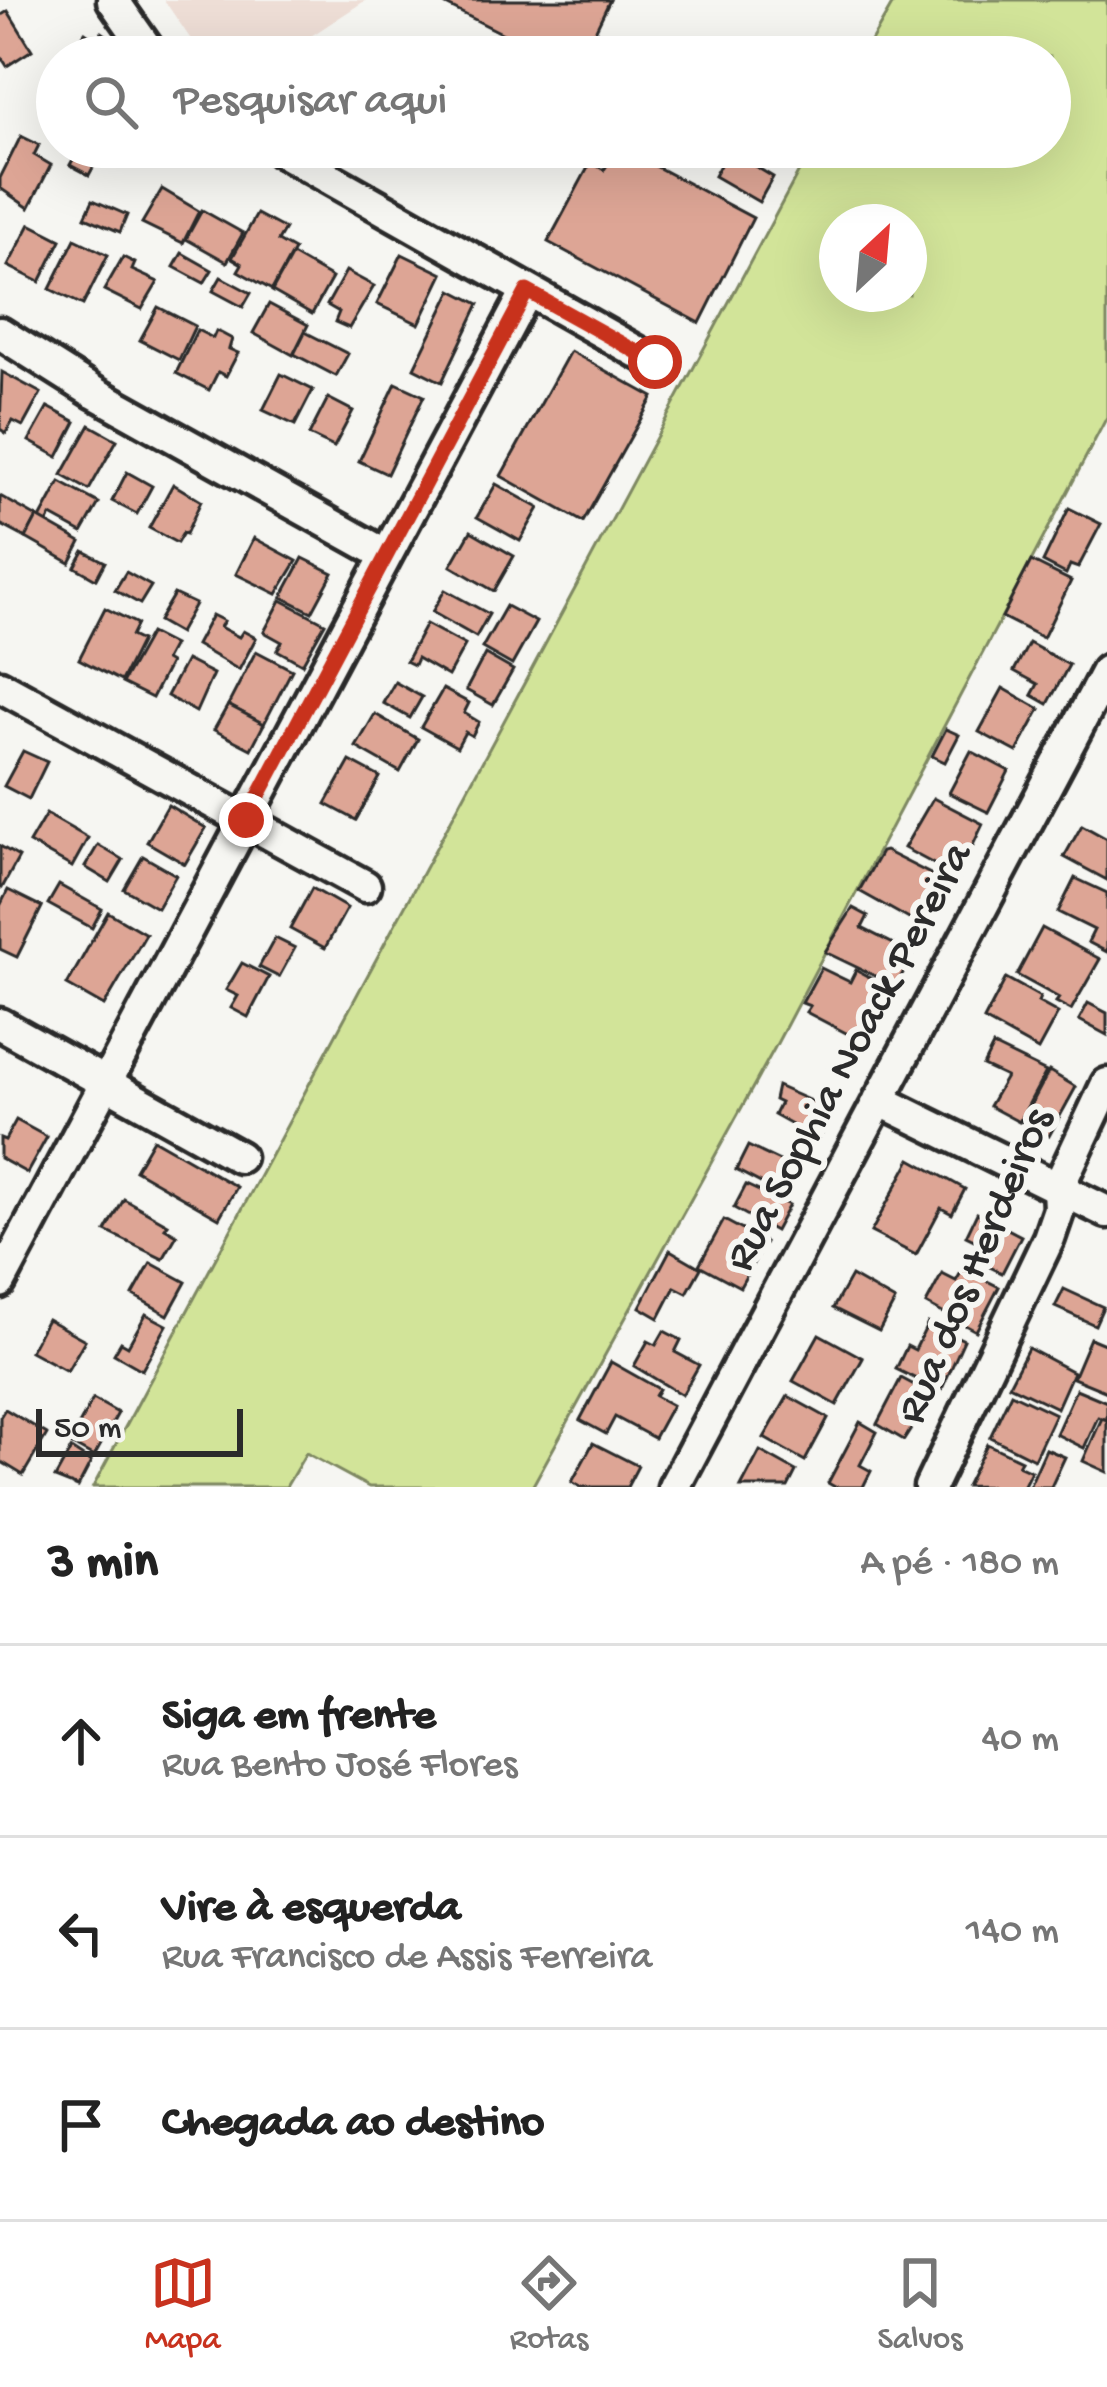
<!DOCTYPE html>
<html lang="pt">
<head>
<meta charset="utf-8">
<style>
	:root { --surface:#fff; --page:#f2f2f2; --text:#222; --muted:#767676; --line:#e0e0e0; --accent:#c8321e }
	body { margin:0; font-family:"Gochi Hand",sans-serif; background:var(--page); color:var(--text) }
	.compass { position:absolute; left:819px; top:204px; width:108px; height:108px; border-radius:50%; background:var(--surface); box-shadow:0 12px 48px #0002; rotate:26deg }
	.scale { position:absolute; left:36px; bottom:30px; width:207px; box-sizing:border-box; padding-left:12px; border:6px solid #2b2b2b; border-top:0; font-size:33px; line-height:42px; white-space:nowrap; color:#2b2b2b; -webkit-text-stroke:9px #f6f6f2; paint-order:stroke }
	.stop { position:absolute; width:36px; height:36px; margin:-27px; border:9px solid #c8321e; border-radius:50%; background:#fff }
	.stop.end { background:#c8321e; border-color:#fff; box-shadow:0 3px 12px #0008 }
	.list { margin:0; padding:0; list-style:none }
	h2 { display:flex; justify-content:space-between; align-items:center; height:156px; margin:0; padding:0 48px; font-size:51px }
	h2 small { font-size:39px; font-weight:400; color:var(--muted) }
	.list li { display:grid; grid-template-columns:78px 1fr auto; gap:36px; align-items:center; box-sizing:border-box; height:192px; padding:0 48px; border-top:3px solid var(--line) }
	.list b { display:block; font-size:45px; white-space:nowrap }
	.list p { margin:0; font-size:39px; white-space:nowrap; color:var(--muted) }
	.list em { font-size:39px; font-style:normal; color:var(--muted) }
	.icon { flex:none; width:66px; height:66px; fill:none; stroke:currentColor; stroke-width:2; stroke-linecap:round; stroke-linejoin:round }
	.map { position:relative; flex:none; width:1107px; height:1487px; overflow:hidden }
	.search { position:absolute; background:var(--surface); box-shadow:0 12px 48px #0002; left:36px; right:36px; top:36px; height:132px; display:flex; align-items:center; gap:30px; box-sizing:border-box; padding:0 42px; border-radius:66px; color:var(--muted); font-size:45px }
	.sheet { height:732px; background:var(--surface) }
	nav { display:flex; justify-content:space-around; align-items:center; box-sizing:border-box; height:168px; border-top:3px solid var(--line); background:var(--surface); font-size:33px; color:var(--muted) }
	nav a { display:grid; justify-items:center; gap:6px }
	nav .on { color:var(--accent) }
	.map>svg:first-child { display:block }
	.built { fill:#eeded6 }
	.green { fill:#d2e499; stroke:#7e8862; stroke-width:3; fill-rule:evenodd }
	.building { fill:#dda595; stroke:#2b2b2b; stroke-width:3 }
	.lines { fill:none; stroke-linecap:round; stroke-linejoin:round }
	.minor-casing { stroke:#2b2b2b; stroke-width:39 }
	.minor { stroke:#f6f6f2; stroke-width:30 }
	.route { stroke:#c8321e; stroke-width:15 }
	.labels { text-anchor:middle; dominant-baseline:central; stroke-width:12; stroke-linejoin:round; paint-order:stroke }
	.street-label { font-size:45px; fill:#2b2b2b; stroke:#f6f6f2 }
</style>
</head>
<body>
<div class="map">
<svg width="1107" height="1487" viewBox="0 0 1107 1487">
	<rect width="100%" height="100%" fill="#f6f6f2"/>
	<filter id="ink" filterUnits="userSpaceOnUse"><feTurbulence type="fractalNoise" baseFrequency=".00833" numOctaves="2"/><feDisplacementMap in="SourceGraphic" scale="24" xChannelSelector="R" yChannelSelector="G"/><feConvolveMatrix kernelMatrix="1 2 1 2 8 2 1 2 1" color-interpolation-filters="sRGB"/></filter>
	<g filter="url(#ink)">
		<polygon class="built" points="164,0 366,0 279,57 203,57"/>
		<path class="green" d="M895 0H1107V417L774 1049 532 1487H369L306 1453 286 1487H93L812 147H1050V57H862ZM837 222H909V294H837Z"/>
		<g class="building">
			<polygon points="444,0 610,0 595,31 635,52 633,57 549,57 442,3"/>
			<polygon points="8,11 32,50 7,66 0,55 0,16"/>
			<polygon points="85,32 96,40 102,32 120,45 114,53 117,57 68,57"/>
			<polygon points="21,136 39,145 34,155 51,165 29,208 0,188 0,178"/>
			<polygon points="80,147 91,147 100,155 89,175 70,165"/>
			<polygon points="730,147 748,149 743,159 773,177 759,202 714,176"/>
			<polygon points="627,151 753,218 700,323 548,242 591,162 604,170 614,154 623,158"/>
			<polygon points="162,189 199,211 183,243 142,223"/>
			<polygon points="93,200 127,215 120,232 85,217"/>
			<polygon points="202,210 243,233 227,262 186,239"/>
			<polygon points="257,214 285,229 278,241 294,250 272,290 238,271 242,264 232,258"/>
			<polygon points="30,224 61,240 40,282 8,266"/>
			<polygon points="75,239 108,255 83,305 50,289"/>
			<polygon points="182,253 212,270 204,283 174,267"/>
			<polygon points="402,254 443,274 419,324 377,304"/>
			<polygon points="292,255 332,278 312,314 272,291"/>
			<polygon points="123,257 135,263 132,270 158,282 142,309 104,290"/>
			<polygon points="346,271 374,286 349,328 335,322 339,312 327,305"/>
			<polygon points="221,277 251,293 243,307 213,291"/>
			<polygon points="452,290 479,304 442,382 414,368"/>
			<polygon points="269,304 308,325 293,355 253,333"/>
			<polygon points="158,307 195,326 179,360 140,340"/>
			<polygon points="197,330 213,338 216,331 221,333 232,339 229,349 238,353 226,376 218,372 209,390 176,373"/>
			<polygon points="305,332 348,354 336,376 294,354"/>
			<polygon points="570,351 653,397 583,522 501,476"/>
			<polygon points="2,372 41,393 23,426 13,421 6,433 0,429"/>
			<polygon points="281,374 313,390 295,425 263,410"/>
			<polygon points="396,383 424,396 387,474 359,461"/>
			<polygon points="328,398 353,411 334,447 309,435"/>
			<polygon points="48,407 76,422 58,457 29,441"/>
			<polygon points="90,425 117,440 89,490 62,475"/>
			<polygon points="127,472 152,486 137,514 112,501"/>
			<polygon points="60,482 99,503 82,533 51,516 47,523 40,519"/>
			<polygon points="173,484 201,501 186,534 183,533 177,543 149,528"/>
			<polygon points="496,484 539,508 520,541 477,517"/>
			<polygon points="0,496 37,517 26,538 0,524"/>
			<polygon points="1069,508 1101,524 1078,568 1070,565 1066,574 1043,562"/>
			<polygon points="37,517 81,542 70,563 26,538"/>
			<polygon points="471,531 514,556 494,591 451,566"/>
			<polygon points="254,538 297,561 277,594 236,574"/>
			<polygon points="84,551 105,562 96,579 75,567"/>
			<polygon points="303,558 333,573 312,612 282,597"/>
			<polygon points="1031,561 1071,581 1043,638 1002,617"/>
			<polygon points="126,572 151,586 140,604 115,590"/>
			<polygon points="445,590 489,614 476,637 432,612"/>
			<polygon points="174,594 195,604 179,633 158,621"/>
			<polygon points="281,600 325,623 302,664 277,650 282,642 264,632"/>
			<polygon points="506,606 536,622 512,665 482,648"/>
			<polygon points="105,608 137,624 131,636 141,641 121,681 79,659"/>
			<polygon points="212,615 224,621 220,627 239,637 243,631 256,638 239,670 196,645"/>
			<polygon points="426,624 465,645 448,676 417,658 414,665 406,661"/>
			<polygon points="150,633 173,645 165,660 170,663 152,698 122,683"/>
			<polygon points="1029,643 1069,665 1048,704 1032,695 1038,684 1014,671"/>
			<polygon points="256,651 292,670 264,724 228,705"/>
			<polygon points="485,654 513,670 493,705 466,690"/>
			<polygon points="186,660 213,674 196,712 167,696"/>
			<polygon points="395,682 422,697 410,718 383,703"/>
			<polygon points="1003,688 1040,709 1017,752 979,732"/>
			<polygon points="443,689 469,703 464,713 479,722 472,736 465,732 457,747 421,727"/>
			<polygon points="228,705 264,724 251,749 214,730"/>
			<polygon points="375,714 418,739 400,772 356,747"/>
			<polygon points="946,729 959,735 945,762 932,756"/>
			<polygon points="23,751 47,762 29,799 4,786"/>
			<polygon points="971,751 1009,771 988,812 949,793"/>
			<polygon points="350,761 380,777 356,820 326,804"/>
			<polygon points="933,798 983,824 958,877 904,848"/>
			<polygon points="168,805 206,828 185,864 147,842"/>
			<polygon points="46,814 88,838 72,867 29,843"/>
			<polygon points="1082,825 1107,839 1107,880 1064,857"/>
			<polygon points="98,845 123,860 110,882 85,867"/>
			<polygon points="0,846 19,857 2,888 0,887"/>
			<polygon points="885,851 950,884 927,929 859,891 881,852"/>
			<polygon points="143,856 176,875 157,908 124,889"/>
			<polygon points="1075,878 1107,893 1107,952 1088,942 1094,930 1058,912"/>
			<polygon points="59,885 102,909 92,928 48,904"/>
			<polygon points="312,888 347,908 325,948 290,929"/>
			<polygon points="8,890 42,907 17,957 0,949 0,906"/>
			<polygon points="853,908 868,916 862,928 913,954 896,986 825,952"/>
			<polygon points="108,912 146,934 104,1006 67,985"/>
			<polygon points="1042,928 1100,959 1071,1010 1056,1002 1059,998 1017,975"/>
			<polygon points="275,938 295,948 279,977 259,967"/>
			<polygon points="242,963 269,977 248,1017 231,1008 238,996 226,990"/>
			<polygon points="821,968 850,982 856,970 897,992 869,1045 806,1012 810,1006 802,1003"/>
			<polygon points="1006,978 1040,997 1038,1002 1058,1013 1038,1050 984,1020"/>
			<polygon points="1088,1003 1107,1013 1107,1035 1079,1020"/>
			<polygon points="993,1046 1046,1072 1019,1122 989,1106 1006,1077 983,1066"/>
			<polygon points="1049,1071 1076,1087 1049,1136 1022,1122"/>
			<polygon points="777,1086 833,1111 819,1140 774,1115 780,1103 774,1100"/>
			<polygon points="16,1120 47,1137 27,1173 0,1158 0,1138 5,1140"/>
			<polygon points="153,1139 237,1187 219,1218 135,1170"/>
			<polygon points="748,1146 792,1167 778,1192 736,1170"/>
			<polygon points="911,1159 965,1189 952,1214 941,1208 916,1255 871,1232"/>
			<polygon points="746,1185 789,1205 775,1231 734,1208"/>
			<polygon points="124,1199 168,1224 165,1228 177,1235 163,1259 106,1231"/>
			<polygon points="977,1213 1021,1236 1002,1273 970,1257 978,1242 966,1236"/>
			<polygon points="724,1220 765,1242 740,1287 699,1265"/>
			<polygon points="670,1250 701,1268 687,1293 675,1287 659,1318 640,1307"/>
			<polygon points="151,1263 186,1282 168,1315 133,1295"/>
			<polygon points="963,1269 999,1287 976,1331 926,1304 942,1274 956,1281"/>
			<polygon points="851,1276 895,1301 879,1331 833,1308"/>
			<polygon points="1064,1289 1103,1307 1095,1325 1055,1307"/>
			<polygon points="146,1314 167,1325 142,1370 114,1354 121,1342 128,1346"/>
			<polygon points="47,1319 85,1340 67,1371 30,1351"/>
			<polygon points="928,1323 964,1340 941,1391 896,1369 907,1346 915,1350"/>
			<polygon points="664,1331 681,1340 675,1352 699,1365 682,1395 634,1366 648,1341 656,1345"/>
			<polygon points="819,1334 863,1358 837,1405 793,1381"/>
			<polygon points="1090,1338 1107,1345 1107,1392 1073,1378"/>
			<polygon points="1028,1348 1073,1372 1057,1408 1009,1385"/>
			<polygon points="611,1362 659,1389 655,1396 672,1405 654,1438 615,1417 606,1434 580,1420"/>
			<polygon points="901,1378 933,1395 904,1440 877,1424"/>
			<polygon points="1076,1389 1107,1402 1107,1420 1098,1417 1084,1448 1056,1434"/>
			<polygon points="1011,1393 1055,1414 1034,1459 990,1437"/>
			<polygon points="788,1396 828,1418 805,1461 764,1438"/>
			<polygon points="93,1399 118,1413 94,1457 69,1443"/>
			<polygon points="5,1409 47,1434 23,1475 0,1461 0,1417"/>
			<polygon points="1102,1418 1107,1420 1107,1472 1083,1461"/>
			<polygon points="860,1422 877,1432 860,1465 871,1471 863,1487 835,1487 828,1483"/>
			<polygon points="593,1443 638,1466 627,1487 581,1487 572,1482"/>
			<polygon points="987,1444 1021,1460 1018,1465 1031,1471 1023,1487 966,1486"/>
			<polygon points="71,1449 91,1462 78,1487 55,1478"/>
			<polygon points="1046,1449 1065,1457 1051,1487 1029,1487"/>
			<polygon points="760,1451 796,1471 788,1487 741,1487"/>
		</g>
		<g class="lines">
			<g class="minor-casing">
				<g id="minor">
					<polyline points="113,0 153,57"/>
					<polyline points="274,147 655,362"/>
					<polyline points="0,333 95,393 386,555"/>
					<polyline points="0,686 365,886"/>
					<polyline points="0,1024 239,1157"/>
					<polyline points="879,1100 1107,1212"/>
					<polyline points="0,1282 527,291"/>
					<polyline points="674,1487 1107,671"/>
					<polyline points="930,1487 1049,1238 1059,1209 1058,1188 1107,1084"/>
				</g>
			</g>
			<use href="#minor" class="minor"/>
		</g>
	</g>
	<g class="lines" filter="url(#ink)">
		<polyline class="route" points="246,820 527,291 655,362"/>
	</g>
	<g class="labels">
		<g class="street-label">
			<text transform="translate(851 1058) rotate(-62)">Rua Sophia Noack Pereira</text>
			<text transform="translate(977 1267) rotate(-67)">Rua dos Herdeiros</text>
		</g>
	</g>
</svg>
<svg class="compass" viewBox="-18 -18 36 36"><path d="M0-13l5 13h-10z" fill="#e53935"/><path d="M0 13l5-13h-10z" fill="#767676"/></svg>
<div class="scale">50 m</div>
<div class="stop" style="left:655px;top:362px"></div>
<div class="stop end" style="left:246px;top:820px"></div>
<div class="search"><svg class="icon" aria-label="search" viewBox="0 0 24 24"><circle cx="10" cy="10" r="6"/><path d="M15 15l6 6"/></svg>Pesquisar aqui</div>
</div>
<section class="sheet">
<h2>3 min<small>A pé · 180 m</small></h2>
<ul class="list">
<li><svg class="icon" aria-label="ahead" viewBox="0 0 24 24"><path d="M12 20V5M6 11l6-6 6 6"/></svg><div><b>Siga em frente</b><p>Rua Bento José Flores</p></div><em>40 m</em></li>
<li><svg class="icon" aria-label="left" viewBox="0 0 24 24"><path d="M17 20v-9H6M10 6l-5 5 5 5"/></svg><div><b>Vire à esquerda</b><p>Rua Francisco de Assis Ferreira</p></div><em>140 m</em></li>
<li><svg class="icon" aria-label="arrive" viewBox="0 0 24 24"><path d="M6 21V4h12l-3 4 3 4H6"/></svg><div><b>Chegada ao destino</b></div></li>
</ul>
</section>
<nav>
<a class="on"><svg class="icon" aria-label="map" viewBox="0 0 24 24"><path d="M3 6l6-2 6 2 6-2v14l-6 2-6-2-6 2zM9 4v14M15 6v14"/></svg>Mapa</a>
<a><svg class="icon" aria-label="directions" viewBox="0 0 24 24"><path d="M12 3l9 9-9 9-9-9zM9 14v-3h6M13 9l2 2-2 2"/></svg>Rotas</a>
<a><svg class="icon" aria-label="saved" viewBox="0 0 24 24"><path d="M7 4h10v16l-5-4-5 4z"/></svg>Salvos</a>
</nav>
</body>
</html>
